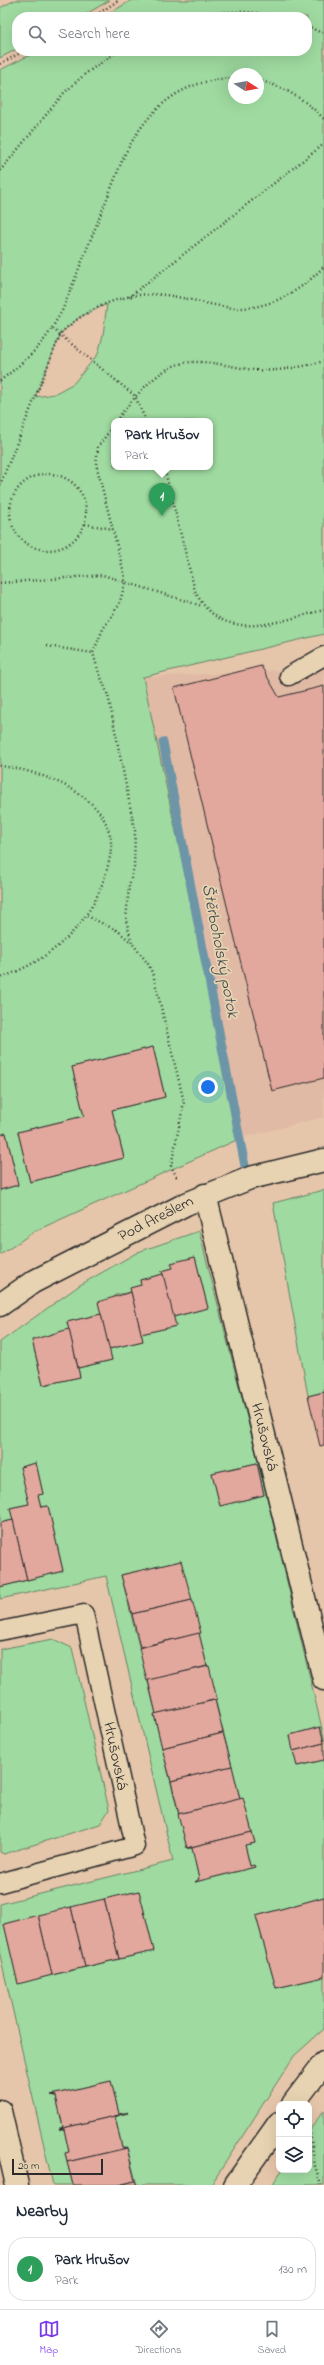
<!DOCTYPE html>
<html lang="en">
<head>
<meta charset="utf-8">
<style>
	:root { --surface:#fff; --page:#f2f2f3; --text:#1f2937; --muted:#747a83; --line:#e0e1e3; --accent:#7c3aed }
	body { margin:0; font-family:"Indie Flower",sans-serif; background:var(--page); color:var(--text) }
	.controls { position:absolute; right:12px; bottom:12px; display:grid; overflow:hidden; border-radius:8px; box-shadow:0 4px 16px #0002 }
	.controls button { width:36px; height:36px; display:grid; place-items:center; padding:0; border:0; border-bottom:1px solid var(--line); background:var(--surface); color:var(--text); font:20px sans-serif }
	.compass { position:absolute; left:228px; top:68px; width:36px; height:36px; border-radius:50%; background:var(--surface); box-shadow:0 4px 16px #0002; rotate:101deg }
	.scale { position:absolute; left:12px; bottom:10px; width:91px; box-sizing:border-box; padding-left:4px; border:2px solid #2b2b2b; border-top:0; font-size:11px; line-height:14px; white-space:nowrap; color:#2b2b2b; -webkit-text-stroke:3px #e7d3b1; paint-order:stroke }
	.you { position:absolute; left:208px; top:1087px; width:14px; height:14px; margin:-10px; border:3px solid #fff; border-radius:50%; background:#1a73e8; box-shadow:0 0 0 6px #1a73e833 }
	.badge { display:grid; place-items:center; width:26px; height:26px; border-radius:50%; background:var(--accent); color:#fff; font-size:13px; font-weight:700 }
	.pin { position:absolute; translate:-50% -33px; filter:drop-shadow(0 1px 2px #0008) }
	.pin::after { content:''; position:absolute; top:21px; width:14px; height:12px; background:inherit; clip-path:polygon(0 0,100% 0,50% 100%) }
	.popup { position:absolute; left:111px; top:418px; width:102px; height:52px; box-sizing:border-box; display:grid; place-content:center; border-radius:8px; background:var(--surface); filter:drop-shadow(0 1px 3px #0005); font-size:13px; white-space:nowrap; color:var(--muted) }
	.popup b { font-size:15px; color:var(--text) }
	.popup::after { content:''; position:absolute; left:50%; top:100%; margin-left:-8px; border:8px solid transparent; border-top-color:var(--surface) }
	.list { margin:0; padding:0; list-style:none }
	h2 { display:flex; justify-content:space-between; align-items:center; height:52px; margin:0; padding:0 16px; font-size:17px }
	h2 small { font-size:13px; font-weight:400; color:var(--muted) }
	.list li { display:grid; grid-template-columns:26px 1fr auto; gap:12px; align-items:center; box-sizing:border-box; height:64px; margin:0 8px 8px; padding:0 8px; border:1px solid var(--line); border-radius:16px }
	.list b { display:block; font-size:15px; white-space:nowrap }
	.list p { margin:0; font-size:13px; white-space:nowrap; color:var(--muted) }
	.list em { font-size:13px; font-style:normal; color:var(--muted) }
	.icon { flex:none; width:22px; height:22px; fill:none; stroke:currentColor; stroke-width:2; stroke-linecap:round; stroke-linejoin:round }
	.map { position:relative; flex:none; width:324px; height:2185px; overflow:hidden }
	.search { position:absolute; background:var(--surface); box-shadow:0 4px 16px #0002; left:12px; right:12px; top:12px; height:44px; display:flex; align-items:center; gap:10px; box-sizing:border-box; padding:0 14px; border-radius:16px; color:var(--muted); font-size:15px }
	.sheet { height:124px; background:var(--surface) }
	nav { display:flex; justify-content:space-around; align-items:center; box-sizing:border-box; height:56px; border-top:1px solid var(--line); background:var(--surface); font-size:11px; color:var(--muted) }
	nav a { display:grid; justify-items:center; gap:2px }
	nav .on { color:var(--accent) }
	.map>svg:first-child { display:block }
	.built { fill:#e1baa5 }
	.green { fill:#9fdaa0; stroke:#658266; fill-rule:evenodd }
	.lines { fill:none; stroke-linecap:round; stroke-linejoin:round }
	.stream { stroke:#6d95a8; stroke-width:9 }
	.building { fill:#e2a89e; stroke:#2b2b2b }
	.service-casing { stroke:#2b2b2b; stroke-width:21 }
	.minor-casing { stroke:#2b2b2b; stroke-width:25 }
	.path { stroke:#2b2b2b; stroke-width:2.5; stroke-dasharray:1 3; stroke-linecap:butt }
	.service { stroke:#e7d3b1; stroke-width:18 }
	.minor { stroke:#e7d3b1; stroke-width:22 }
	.labels { text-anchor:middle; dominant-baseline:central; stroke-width:3.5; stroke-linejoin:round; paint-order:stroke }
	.street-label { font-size:16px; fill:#2b2b2b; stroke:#e7d3b1 }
	.water-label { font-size:17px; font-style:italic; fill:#3c454a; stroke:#e7d3b1 }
</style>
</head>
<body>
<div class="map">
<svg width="324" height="2185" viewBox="0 0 324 2185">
	<rect width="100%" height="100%" fill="#e6c6ab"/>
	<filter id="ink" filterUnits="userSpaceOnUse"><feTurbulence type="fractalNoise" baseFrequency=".025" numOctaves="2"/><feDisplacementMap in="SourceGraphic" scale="8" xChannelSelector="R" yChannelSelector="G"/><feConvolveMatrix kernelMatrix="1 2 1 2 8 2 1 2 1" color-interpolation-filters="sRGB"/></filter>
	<g filter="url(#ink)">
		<polygon class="built" points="324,668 324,1117 241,1138 35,1231 0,1255 0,1033 209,990 143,677"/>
		<g class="green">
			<polygon points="15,0 110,0 81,17 17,17 17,49 0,58 0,8"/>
			<path d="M132 0H324V634L143 677 241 1138 35 1231 0 1255V1190L18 1185 6 1133 0 1135V70L38 51H307V17H103ZM234 74H258V98H234ZM107 304 103 335 98 354 74 383 54 394 35 397 61 333 80 317ZM114 421H210V467H114ZM153 1047 165 1097 112 1110 124 1158 30 1182 18 1132 84 1116 72 1067Z"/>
			<polygon points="324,1190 324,1392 308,1396 273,1203"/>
			<path d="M199 1231 261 1472 324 1737V1741L320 1727 290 1735 297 1766 324 1760V1897L256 1916 276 1988 324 1977V2029L294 2056 211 2185H137L127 2147H122L115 2117 128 2112 119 2114 111 2081 51 2095 56 2096 63 2127 59 2128 64 2129 69 2152 65 2154 73 2185H53L0 1955V1904L173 1861 106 1576 0 1599V1587L63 1571 48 1506 41 1507 38 1495 43 1494 36 1463 21 1467 29 1504 10 1508 13 1520 0 1523V1342L80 1285 138 1252ZM195 1257 208 1308 173 1317 176 1326 141 1334 143 1341 109 1349 112 1360 78 1368 80 1377 43 1385 32 1341 69 1329 67 1322 101 1314 115 1298V1295L131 1292V1288L141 1285 140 1280 163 1274 162 1271 173 1268 172 1263ZM257 1463 264 1495 220 1506 212 1473ZM181 1561 240 1799H243L255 1843 245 1845 250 1866 255 1867 195 1882 199 1879 192 1848H187L154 1715 156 1714 121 1575ZM139 1891 154 1951 18 1983 4 1924Z"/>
			<polygon points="53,1639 72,1648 109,1810 100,1824 4,1854 0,1852 0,1649"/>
			<polygon points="324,2110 324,2185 272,2185 282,2170 309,2170 309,2131"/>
		</g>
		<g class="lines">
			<polyline class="stream" points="163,742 245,1166"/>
		</g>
		<g class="building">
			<polygon points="261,666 279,697 324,686 324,1078 272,1091 174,688"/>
			<polygon points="153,1047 165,1097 112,1110 124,1158 30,1182 18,1132 84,1116 72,1067"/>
			<polygon points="6,1133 18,1185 0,1190 0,1135"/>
			<polygon points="195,1257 208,1308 173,1317 162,1271 173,1268 171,1263"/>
			<polygon points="163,1274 176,1326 141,1334 130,1288 141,1285 140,1280"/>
			<polygon points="131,1292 143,1341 109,1349 98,1302"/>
			<polygon points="101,1314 112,1360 78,1368 67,1322"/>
			<polygon points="69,1329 80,1377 43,1385 32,1340"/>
			<polygon points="324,1392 324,1445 320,1446 308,1396"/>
			<polygon points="36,1463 43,1494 38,1495 41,1507 48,1506 63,1571 27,1580 10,1508 29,1504 20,1467"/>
			<polygon points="257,1463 264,1495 220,1506 212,1473"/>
			<polygon points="13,1520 27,1580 0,1587 0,1523"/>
			<polygon points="181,1561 192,1600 132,1614 121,1575"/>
			<polygon points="192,1600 201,1633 140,1647 132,1614"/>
			<polygon points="199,1633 207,1666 147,1681 139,1648"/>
			<polygon points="209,1666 217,1699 156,1714 148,1680"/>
			<polygon points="215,1700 223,1733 162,1748 154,1714"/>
			<polygon points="320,1727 324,1743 293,1751 290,1735"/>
			<polygon points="223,1733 232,1766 171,1781 162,1748"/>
			<polygon points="324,1743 324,1760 297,1766 293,1751"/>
			<polygon points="232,1766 240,1799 179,1814 171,1781"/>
			<polygon points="243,1798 252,1832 187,1848 178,1814"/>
			<polygon points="252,1832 255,1843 245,1845 250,1866 254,1865 255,1867 195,1882 199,1879 192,1848 187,1848"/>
			<polygon points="139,1891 154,1951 119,1959 104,1899"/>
			<polygon points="324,1897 324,1977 276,1988 256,1916"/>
			<polygon points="104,1899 119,1959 85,1967 71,1907"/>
			<polygon points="71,1907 85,1967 52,1975 38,1915"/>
			<polygon points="38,1915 52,1975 18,1984 4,1924"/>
			<polygon points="111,2081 119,2114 128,2113 59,2129 63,2127 56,2096 51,2095"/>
			<polygon points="119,2115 115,2117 122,2147 127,2148 67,2162 65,2153 69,2152 64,2129 59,2129"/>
			<polygon points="127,2148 135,2181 119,2185 73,2185 67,2162"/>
			<polygon points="135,2181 137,2185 119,2185"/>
		</g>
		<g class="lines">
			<g class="service-casing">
				<g id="service">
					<polyline points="289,676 324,656"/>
					<polyline points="0,1631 84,1614 135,1846 0,1883"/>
				</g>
			</g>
			<g class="minor-casing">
				<g id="minor">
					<polyline points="205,1195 324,1679"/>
					<polyline points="0,1305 33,1282 186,1204 250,1178 324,1160"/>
					<polyline points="293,2104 324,2063"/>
					<polyline points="0,2111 17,2185"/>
					<polyline points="235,2185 279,2123"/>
				</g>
			</g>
			<g class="path">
				<polyline points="93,17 119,0"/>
				<path d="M193 17C221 10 251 10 279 17"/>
				<polyline points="307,26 324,34"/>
				<polyline points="0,64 24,51"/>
				<path d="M258 80C284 87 305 99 324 119"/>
				<polyline points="0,171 64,93 85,74 118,51"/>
				<polyline points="129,297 324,144"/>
				<path d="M52 328 62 311 124 156C148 109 179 80 234 78"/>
				<path d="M0 381C20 365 39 350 52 328L135 396 146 421"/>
				<path d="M116 421C130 402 155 371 179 364 202 358 231 367 254 370 277 372 302 367 324 361"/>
				<polyline points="114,424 98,447 96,464 124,573 125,583 119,605 103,629 93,653 98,670 108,695 135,831 134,867 129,886 126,920 132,943 149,965 154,978 184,1102 171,1166 176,1176 180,1176"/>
				<path d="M164 467 195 591C222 646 278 621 324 610"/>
				<circle cx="48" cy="512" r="38"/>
				<path d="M0 485 61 333C87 307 129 290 166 295 187 298 206 304 226 307 263 313 300 293 324 266"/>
				<polyline points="85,524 113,529"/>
				<polyline points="0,583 103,575 202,606"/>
				<polyline points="47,646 93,653"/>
				<path d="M0 766C38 770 101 792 110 835 113 849 109 863 105 876 89 927 49 961 0 978"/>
				<polyline points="87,916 118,931 131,942"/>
				<polyline points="309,2126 315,2166 321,2185"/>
			</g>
			<use href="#service" class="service"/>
			<use href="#minor" class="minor"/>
		</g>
	</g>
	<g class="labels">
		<g class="street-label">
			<text transform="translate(156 1219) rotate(-27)">Pod Areálem</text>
			<text transform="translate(264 1437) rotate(76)">Hrušovská</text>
			<text transform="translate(115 1756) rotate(78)">Hrušovská</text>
		</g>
		<g class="water-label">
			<text transform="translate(220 951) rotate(79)">Štěrboholský potok</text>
		</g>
	</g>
</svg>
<div class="controls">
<button><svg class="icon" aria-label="locate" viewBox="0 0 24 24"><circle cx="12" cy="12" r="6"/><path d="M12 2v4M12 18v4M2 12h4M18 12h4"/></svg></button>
<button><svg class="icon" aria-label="layers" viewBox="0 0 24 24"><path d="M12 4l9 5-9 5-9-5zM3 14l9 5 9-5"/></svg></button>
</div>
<svg class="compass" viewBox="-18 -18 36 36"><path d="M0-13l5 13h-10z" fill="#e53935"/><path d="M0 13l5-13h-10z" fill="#747a83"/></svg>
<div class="scale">20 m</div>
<div class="you"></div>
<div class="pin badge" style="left:162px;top:516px;background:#2e9e5b">1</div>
<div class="popup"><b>Park Hrušov</b>Park</div>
<div class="search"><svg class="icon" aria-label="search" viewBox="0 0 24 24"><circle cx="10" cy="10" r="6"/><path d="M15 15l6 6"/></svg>Search here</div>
</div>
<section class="sheet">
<h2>Nearby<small></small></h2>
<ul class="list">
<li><span class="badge" style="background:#2e9e5b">1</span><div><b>Park Hrušov</b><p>Park</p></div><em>130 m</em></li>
</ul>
</section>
<nav>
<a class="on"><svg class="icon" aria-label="map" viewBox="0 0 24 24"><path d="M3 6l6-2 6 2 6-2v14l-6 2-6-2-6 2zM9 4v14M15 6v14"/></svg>Map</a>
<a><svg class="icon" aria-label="directions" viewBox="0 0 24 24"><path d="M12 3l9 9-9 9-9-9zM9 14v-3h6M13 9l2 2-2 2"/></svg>Directions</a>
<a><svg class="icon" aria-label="saved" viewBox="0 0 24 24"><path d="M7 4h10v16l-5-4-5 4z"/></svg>Saved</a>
</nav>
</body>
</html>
